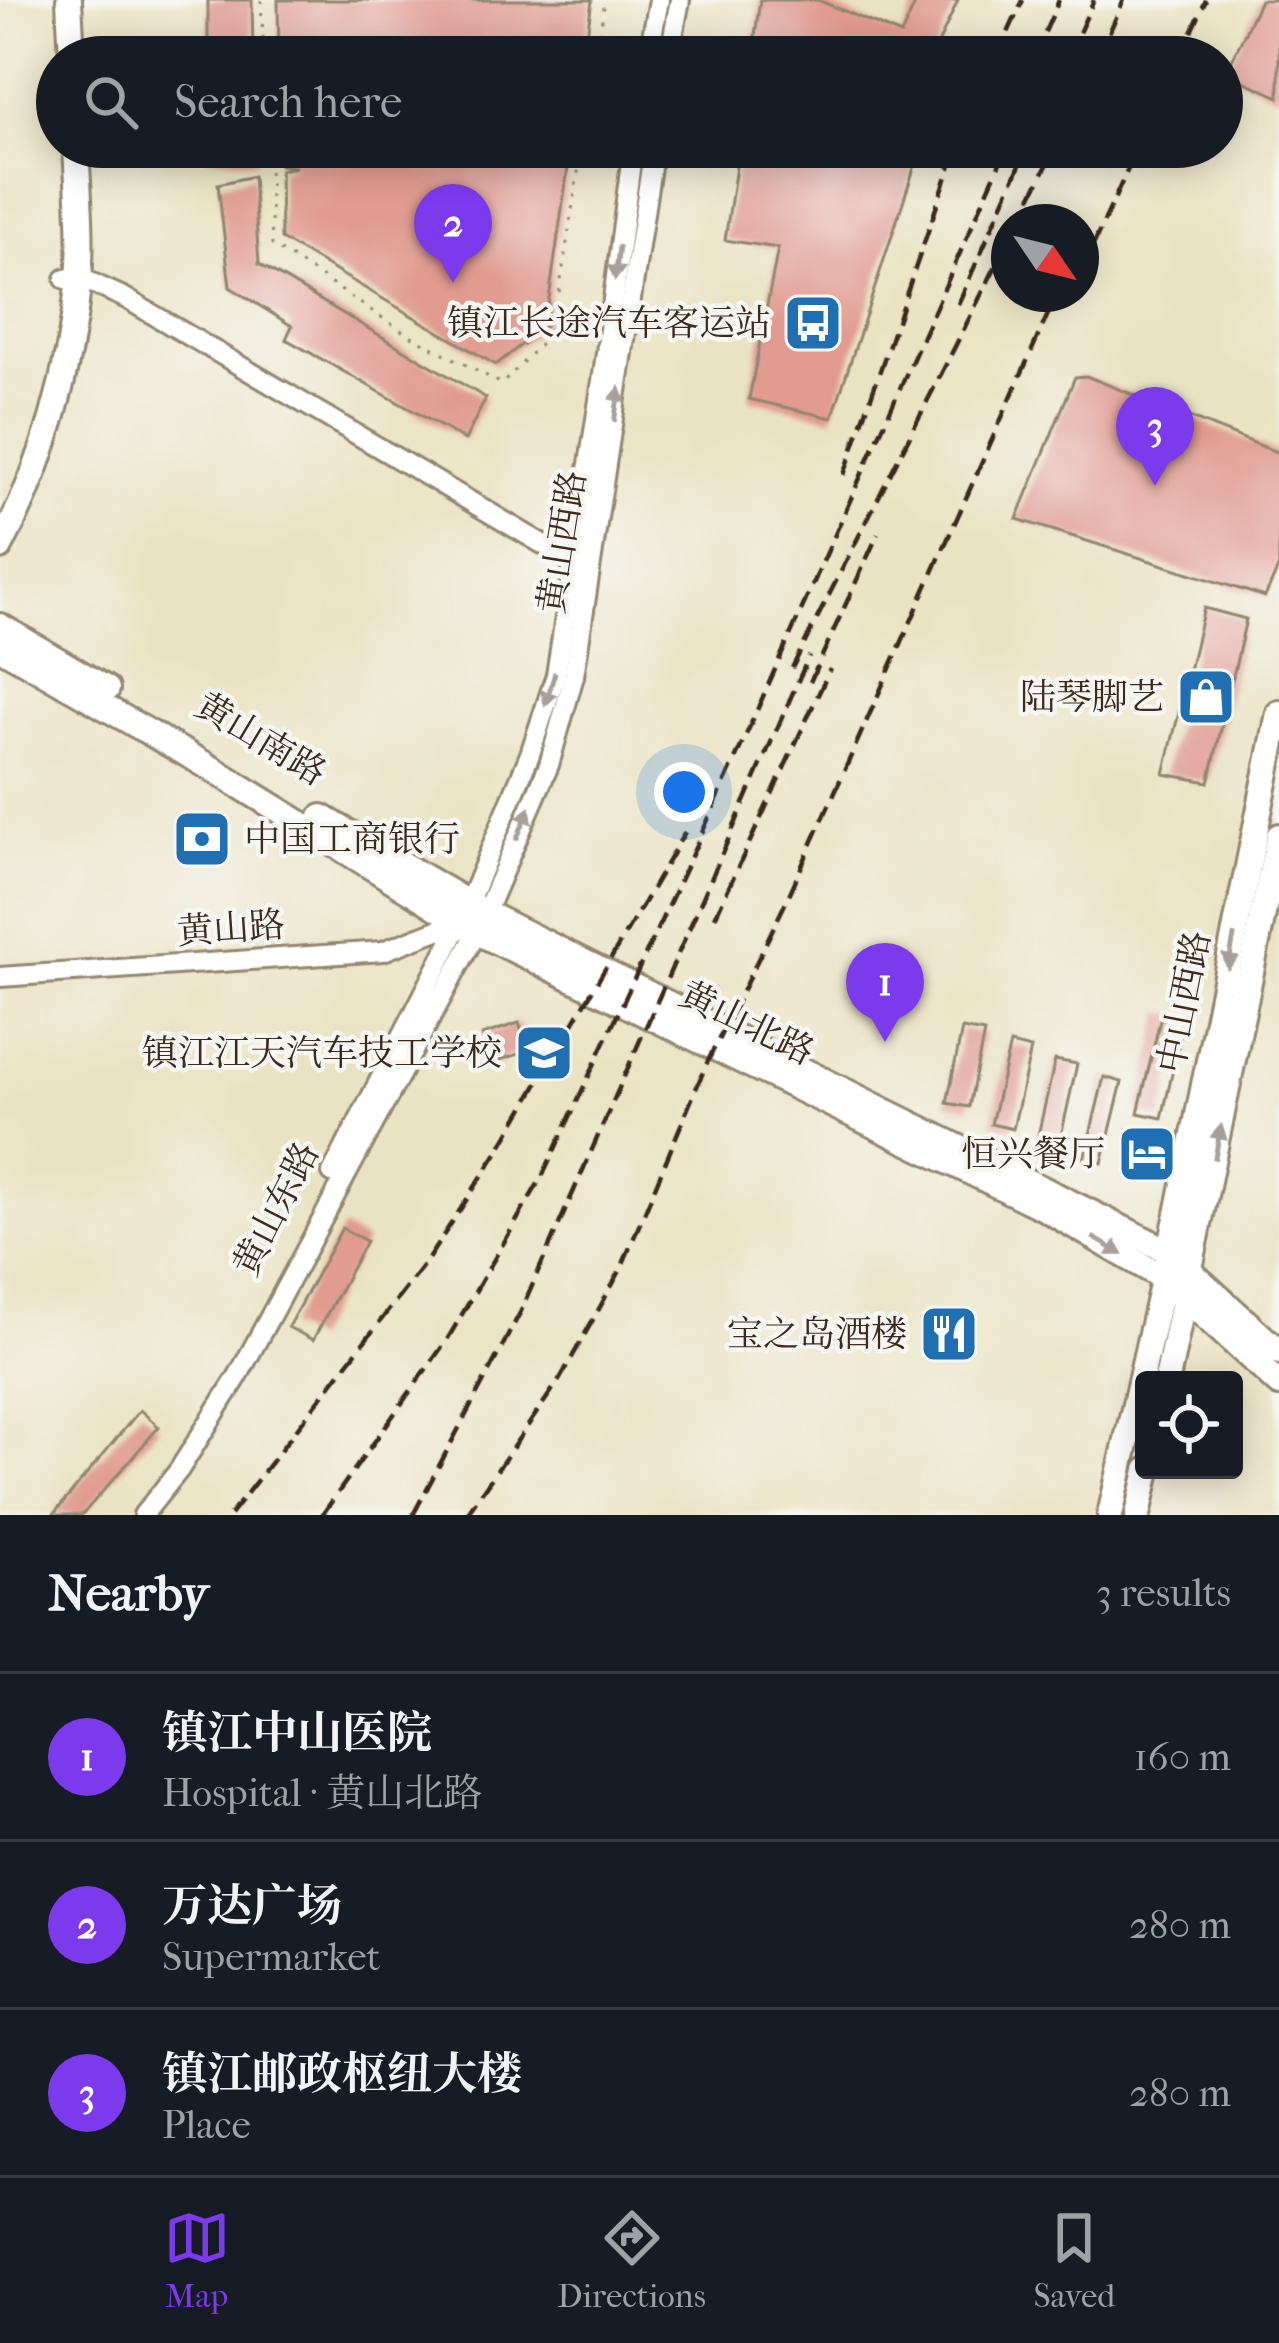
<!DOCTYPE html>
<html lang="en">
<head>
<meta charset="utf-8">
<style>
	:root { --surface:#171b24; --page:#242831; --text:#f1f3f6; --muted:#9ea1a6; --line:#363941; --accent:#7c3aed }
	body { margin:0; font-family:"IM FELL French Canon","Noto Serif SC",serif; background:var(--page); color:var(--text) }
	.controls { position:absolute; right:36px; bottom:36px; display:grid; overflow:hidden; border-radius:12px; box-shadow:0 6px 30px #0003 }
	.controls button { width:108px; height:108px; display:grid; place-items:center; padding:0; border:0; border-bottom:3px solid var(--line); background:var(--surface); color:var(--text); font:60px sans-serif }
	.compass { position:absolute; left:991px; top:204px; width:108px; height:108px; border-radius:50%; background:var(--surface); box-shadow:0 6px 30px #0003; rotate:125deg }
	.you { position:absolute; left:684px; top:792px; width:42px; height:42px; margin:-30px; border:9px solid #fff; border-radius:50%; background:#1a73e8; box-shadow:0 0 0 18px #1a73e833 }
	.badge { display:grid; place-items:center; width:78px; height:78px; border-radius:50%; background:var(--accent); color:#fff; font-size:39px; font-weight:700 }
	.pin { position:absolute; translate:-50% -99px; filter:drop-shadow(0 3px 6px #0008) }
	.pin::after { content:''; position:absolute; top:63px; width:42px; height:36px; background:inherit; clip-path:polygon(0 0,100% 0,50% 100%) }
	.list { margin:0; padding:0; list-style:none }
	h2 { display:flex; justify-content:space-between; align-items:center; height:156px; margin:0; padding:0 48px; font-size:51px }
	h2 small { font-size:39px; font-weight:400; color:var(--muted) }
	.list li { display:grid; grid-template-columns:78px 1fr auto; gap:36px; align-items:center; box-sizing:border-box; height:168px; padding:0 48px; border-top:3px solid var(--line) }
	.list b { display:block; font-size:45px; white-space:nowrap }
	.list p { margin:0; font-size:39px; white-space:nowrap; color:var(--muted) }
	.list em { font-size:39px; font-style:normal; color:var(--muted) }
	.icon { flex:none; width:66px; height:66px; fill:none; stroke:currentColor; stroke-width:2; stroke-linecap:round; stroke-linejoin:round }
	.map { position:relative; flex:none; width:1279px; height:1515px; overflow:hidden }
	.search { position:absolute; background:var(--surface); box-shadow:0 6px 30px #0003; left:36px; right:36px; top:36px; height:132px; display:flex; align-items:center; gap:30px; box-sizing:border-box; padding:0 42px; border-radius:66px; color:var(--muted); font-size:45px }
	.sheet { height:660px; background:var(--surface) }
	nav { display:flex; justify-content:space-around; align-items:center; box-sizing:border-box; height:168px; border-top:3px solid var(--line); background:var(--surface); font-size:33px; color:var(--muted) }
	nav a { display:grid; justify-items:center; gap:6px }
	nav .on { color:var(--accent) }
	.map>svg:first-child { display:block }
	.building { fill:#e19b91 }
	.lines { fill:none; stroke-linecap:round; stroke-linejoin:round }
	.minor-casing { stroke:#928670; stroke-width:24 }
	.major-casing { stroke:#928670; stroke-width:30 }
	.path { stroke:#928670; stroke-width:3; stroke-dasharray:3 9; stroke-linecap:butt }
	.minor { stroke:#fff; stroke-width:18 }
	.major { stroke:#fff; stroke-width:24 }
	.rail { stroke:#3b2a1e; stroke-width:4.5; stroke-dasharray:18 9; stroke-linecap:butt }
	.oneway { fill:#a79f9a }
	.labels { text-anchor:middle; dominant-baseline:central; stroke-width:9; stroke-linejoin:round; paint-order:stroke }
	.poi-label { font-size:36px; fill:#3b2a1e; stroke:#f6f6f2; text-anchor:end }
	.street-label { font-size:36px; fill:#3b2a1e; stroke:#f6f6f2 }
</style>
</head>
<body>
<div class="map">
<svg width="1279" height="1515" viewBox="0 0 1279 1515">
	<rect width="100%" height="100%" fill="#f6f6f2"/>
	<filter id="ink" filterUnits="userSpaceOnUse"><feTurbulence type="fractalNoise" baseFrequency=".00833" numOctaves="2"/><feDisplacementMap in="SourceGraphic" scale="24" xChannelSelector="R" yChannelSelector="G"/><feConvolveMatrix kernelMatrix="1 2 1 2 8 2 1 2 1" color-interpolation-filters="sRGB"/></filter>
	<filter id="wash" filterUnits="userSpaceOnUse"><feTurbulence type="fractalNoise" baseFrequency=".004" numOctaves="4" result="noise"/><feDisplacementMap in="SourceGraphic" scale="48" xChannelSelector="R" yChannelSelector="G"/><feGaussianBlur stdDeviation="2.7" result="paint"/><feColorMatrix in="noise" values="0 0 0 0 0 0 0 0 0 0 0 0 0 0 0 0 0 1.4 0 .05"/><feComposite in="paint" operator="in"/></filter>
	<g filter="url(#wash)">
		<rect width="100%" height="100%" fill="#eae3c3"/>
		<g id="blocks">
			<g class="building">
				<polygon points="208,0 252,0 253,57 208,57"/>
				<polygon points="278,0 592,0 584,57 279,57"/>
				<polygon points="760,0 818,0 901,35 917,0 958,0 932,57 752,57"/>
				<polygon points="1260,0 1279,0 1279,97 1226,73"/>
				<polygon points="209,147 256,147 256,162 209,157"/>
				<polygon points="280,147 571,147 545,326 496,365 281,239 280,170 296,167 280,165"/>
				<polygon points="739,147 921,147 832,418 749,399 778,248 725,240"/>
				<polygon points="253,176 259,264 486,398 465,440 286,339 292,326 230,287 218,184"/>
				<polygon points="1086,376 1279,453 1279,566 1265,597 1017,519 1075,377"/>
				<polygon points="1204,608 1246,619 1209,782 1164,774"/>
				<polygon points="1162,1012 1185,1017 1162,1118 1138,1113"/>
				<polygon points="519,1023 528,1051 491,1063 482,1035"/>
				<polygon points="962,1029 984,1033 969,1107 947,1103"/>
				<polygon points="1010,1044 1031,1049 1013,1129 991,1124"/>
				<polygon points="1055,1060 1077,1064 1059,1145 1037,1140"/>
				<polygon points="1104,1077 1122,1082 1102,1163 1084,1159"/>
				<polygon points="342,1228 366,1241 313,1340 288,1327"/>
				<polygon points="140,1410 159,1427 82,1515 53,1515"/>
			</g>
		</g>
	</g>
	<g filter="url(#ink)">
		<use href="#blocks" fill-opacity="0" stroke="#928670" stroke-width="3"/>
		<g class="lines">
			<g class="minor-casing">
				<g id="minor">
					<polyline points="648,57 659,0"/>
					<polyline points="669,57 680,0"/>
					<polyline points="65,279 79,277 125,298 573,562"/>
					<polyline points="0,977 383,951 461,921"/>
					<polyline points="332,1173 461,921 530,754 556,675 604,368 633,147"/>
					<polyline points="143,1515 179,1470 238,1376 477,932 549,765 574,676 654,147"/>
				</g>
			</g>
			<g class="major-casing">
				<g id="major">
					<polyline points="69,0 72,57"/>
					<path d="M0 547C44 465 70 371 79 278 83 235 78 190 76 147"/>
					<polyline points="0,626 107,689"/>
					<polyline points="0,647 211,768 477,932 1044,1208 1162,1277 1279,1384"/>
					<polyline points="322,817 485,913 1168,1251 1279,1352"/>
					<polyline points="1167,1380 1279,836"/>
					<polyline points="1110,1515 1178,1214 1279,713"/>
					<polyline points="1138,1515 1148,1470"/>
				</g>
			</g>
			<g class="path">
				<polyline points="261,0 264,57"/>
				<polyline points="596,57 605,0"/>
				<polyline points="268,147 272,245 404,332 502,384 553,331 582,147"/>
				<polyline points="523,344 530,353"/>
			</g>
			<use href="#minor" class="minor"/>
			<use href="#major" class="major"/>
			<g class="rail">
				<polyline points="997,57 1023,0"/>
				<polyline points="1034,57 1059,0"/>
				<polyline points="1068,57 1094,0"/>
				<polyline points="1098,57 1124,0"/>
				<polyline points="1181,57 1206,0"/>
				<polyline points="1019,222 1056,147"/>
				<polyline points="1081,272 1138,147"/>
				<polyline points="958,304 1028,147"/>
				<polyline points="844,475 957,147"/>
				<polyline points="792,668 1009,240"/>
				<polyline points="810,682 878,534"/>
				<polyline points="715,917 830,669"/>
				<polyline points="230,1515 426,1262 499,1150 685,832"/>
				<polyline points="322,1515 447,1340 542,1177 714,807 1007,147"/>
				<polyline points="413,1515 521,1311 809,656"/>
				<polyline points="466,1515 560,1379 620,1271 706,1065 784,906 1057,294"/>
			</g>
		</g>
		<defs><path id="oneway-solid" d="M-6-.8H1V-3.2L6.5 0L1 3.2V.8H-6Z" transform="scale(3)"/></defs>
		<g class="oneway">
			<use href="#oneway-solid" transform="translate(617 263) rotate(97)"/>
			<use href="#oneway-solid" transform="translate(617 404) rotate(-81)"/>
			<use href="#oneway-solid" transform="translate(550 689) rotate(107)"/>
			<use href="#oneway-solid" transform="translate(523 824) rotate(-67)"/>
			<use href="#oneway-solid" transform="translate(1231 952) rotate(101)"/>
			<use href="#oneway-solid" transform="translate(1218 1142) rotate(-79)"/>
			<use href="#oneway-solid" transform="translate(1108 1246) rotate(30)"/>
		</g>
	</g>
	<defs>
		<g id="bus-square" transform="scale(3)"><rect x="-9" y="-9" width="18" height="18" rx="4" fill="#1f6fb2" stroke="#f6f6f2"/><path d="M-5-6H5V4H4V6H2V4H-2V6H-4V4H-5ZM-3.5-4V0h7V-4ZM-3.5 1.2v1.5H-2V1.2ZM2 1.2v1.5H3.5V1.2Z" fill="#fff"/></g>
		<g id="shop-square" transform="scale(3)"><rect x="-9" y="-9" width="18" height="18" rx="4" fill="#1f6fb2" stroke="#f6f6f2"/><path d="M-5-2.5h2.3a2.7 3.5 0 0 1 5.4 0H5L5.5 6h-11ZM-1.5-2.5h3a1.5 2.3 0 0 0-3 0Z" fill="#fff"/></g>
		<g id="bank-square" transform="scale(3)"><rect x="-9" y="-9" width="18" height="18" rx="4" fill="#1f6fb2" stroke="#f6f6f2"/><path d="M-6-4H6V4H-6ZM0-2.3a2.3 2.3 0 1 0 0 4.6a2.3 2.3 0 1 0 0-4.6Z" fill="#fff"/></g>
		<g id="school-square" transform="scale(3)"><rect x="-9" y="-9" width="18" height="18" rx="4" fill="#1f6fb2" stroke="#f6f6f2"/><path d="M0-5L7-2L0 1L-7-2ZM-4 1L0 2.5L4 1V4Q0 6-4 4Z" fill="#fff"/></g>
		<g id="hotel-square" transform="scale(3)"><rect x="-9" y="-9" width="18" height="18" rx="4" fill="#1f6fb2" stroke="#f6f6f2"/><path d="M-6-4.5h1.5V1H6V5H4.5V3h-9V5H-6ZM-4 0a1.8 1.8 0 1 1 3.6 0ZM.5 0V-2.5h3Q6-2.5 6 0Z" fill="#fff"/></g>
		<g id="restaurant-square" transform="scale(3)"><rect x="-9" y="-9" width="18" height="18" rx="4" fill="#1f6fb2" stroke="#f6f6f2"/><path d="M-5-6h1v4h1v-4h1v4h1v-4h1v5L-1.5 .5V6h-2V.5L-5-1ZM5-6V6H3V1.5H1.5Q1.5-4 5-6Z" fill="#fff"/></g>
	</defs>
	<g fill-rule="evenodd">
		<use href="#bus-square" x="813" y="323"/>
		<use href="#shop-square" x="1206" y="697"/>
		<use href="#bank-square" x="202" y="839"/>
		<use href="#school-square" x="544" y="1053"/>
		<use href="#hotel-square" x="1147" y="1154"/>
		<use href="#restaurant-square" x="949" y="1334"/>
	</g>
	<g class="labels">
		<g class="poi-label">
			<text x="771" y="323">镇江长途汽车客运站</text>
			<text x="1164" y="697">陆琴脚艺</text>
			<text x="244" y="839" text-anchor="start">中国工商银行</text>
			<text x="502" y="1053">镇江江天汽车技工学校</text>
			<text x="1105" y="1154">恒兴餐厅</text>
			<text x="907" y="1334">宝之岛酒楼</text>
		</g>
		<g class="street-label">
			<text transform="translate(562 542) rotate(-81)">黄山西路</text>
			<text transform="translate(261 739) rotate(31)">黄山南路</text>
			<text transform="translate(231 928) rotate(-4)">黄山路</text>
			<text transform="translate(1184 1002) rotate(-79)">中山西路</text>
			<text transform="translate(747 1023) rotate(26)">黄山北路</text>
			<text transform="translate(276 1209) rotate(-63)">黄山东路</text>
		</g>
	</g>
</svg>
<div class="controls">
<button><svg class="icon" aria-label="locate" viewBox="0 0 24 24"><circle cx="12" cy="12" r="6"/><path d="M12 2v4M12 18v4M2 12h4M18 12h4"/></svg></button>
</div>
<svg class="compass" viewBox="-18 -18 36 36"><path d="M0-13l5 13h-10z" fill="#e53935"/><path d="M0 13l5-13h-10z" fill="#9ea1a6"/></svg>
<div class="you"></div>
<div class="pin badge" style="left:885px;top:1042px">1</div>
<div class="pin badge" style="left:453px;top:283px">2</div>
<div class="pin badge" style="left:1155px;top:486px">3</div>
<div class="search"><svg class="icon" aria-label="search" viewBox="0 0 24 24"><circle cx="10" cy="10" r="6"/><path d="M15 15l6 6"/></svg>Search here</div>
</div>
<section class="sheet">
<h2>Nearby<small>3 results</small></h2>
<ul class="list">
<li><span class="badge">1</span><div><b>镇江中山医院</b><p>Hospital · 黄山北路</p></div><em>160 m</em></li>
<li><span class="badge">2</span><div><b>万达广场</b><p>Supermarket</p></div><em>280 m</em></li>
<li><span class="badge">3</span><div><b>镇江邮政枢纽大楼</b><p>Place</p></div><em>280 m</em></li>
</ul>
</section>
<nav>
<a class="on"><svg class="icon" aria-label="map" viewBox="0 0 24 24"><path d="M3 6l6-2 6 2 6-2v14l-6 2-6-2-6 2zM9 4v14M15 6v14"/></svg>Map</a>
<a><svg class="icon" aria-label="directions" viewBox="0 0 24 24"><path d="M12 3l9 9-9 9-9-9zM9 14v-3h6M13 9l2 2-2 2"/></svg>Directions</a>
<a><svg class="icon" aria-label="saved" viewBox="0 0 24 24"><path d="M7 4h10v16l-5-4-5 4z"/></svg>Saved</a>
</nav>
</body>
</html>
